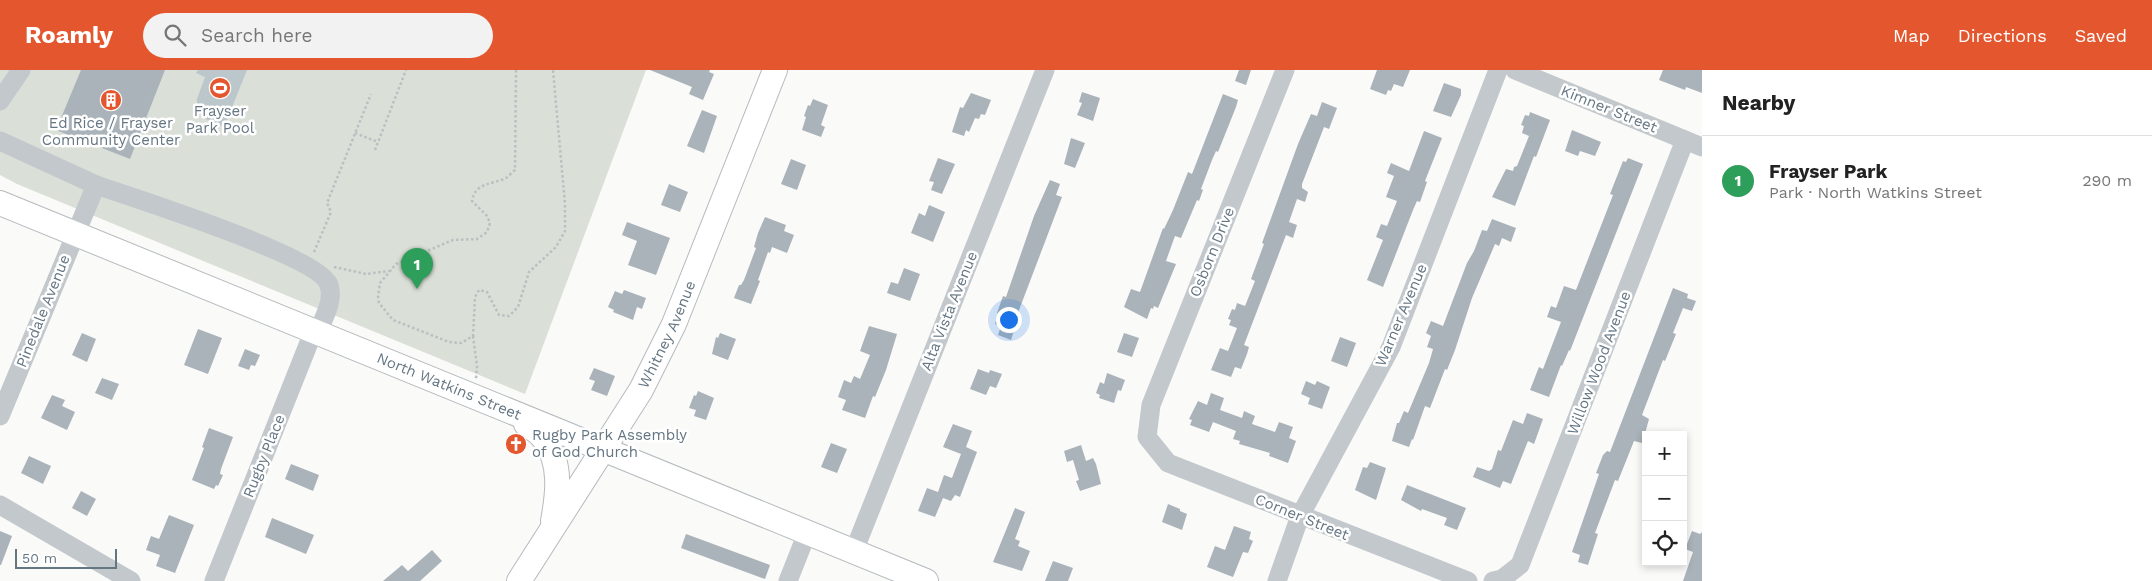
<!DOCTYPE html>
<html lang="en">
<head>
<meta charset="utf-8">
<style>
	:root { --surface:#fff; --page:#f2f2f2; --text:#222; --muted:#767676; --line:#e0e0e0; --accent:#e4572e }
	body { margin:0; font-family:"Work Sans",sans-serif; background:var(--page); color:var(--text) }
	.controls { position:absolute; right:15px; bottom:15px; display:grid; overflow:hidden; border-radius:0px; box-shadow:0 2px 8px #0003 }
	.controls button { width:45px; height:45px; display:grid; place-items:center; padding:0; border:0; border-bottom:1px solid var(--line); background:var(--surface); color:var(--text); font:25px sans-serif }
	.scale { position:absolute; left:15px; bottom:12px; width:102px; box-sizing:border-box; padding-left:5px; border:2px solid #657683; border-top:0; font-size:14px; line-height:18px; white-space:nowrap; color:#657683; -webkit-text-stroke:4px #fff; paint-order:stroke }
	.you { position:absolute; left:1008px; top:249px; width:18px; height:18px; margin:-12px; border:4px solid #fff; border-radius:50%; background:#1a73e8; box-shadow:0 0 0 8px #1a73e833 }
	.badge { display:grid; place-items:center; width:32px; height:32px; border-radius:50%; background:var(--accent); color:#fff; font-size:16px; font-weight:700 }
	.pin { position:absolute; translate:-50% -41px; filter:drop-shadow(0 1px 2px #0008) }
	.pin::after { content:''; position:absolute; top:26px; width:18px; height:15px; background:inherit; clip-path:polygon(0 0,100% 0,50% 100%) }
	.list { margin:0; padding:0; list-style:none }
	h2 { display:flex; justify-content:space-between; align-items:center; height:65px; margin:0; padding:0 20px; font-size:21px }
	h2 small { font-size:16px; font-weight:400; color:var(--muted) }
	.list li { display:grid; grid-template-columns:32px 1fr auto; gap:15px; align-items:center; box-sizing:border-box; height:90px; padding:0 20px; border-top:1px solid var(--line) }
	.list b { display:block; font-size:19px; white-space:nowrap }
	.list p { margin:0; font-size:16px; white-space:nowrap; color:var(--muted) }
	.list em { font-size:16px; font-style:normal; color:var(--muted) }
	.icon { flex:none; width:28px; height:28px; fill:none; stroke:currentColor; stroke-width:2; stroke-linecap:round; stroke-linejoin:round }
	.map { position:relative; flex:none; width:1702px; height:511px; overflow:hidden }
	header { display:flex; align-items:center; gap:30px; box-sizing:border-box; height:70px; padding:0 25px; background:var(--accent); color:#fff }
	header strong { font-size:24px }
	nav { display:flex; gap:28px; margin-inline-start:auto; font-size:18px }
	.search { width:350px; height:45px; background:var(--page); display:flex; align-items:center; gap:12px; box-sizing:border-box; padding:0 18px; border-radius:28px; color:var(--muted); font-size:19px }
	main { display:flex }
	aside { flex:1; background:var(--surface) }
	.map>svg:first-child { display:block }
	.green { fill:#dadfd7 }
	.water { fill:#bbc7cb }
	.building { fill:#aab3b9 }
	.lines { fill:none; stroke-linecap:round; stroke-linejoin:round }
	.major-casing { stroke:#b5babe; stroke-width:26 }
	.path { stroke:#bbbfc2; stroke-width:2.5; stroke-dasharray:2.5 2.5; stroke-linecap:butt }
	.minor { stroke:#c3c8cc; stroke-width:19 }
	.major { stroke:#fff; stroke-width:24 }
	.labels { text-anchor:middle; dominant-baseline:central; stroke-width:5; stroke-linejoin:round; paint-order:stroke }
	.street-label { font-size:15px; fill:#657683; stroke:#fff }
	.poi-label { font-size:15px; fill:#657683; stroke:#fff }
</style>
</head>
<body>
<header>
<strong>Roamly</strong>
<div class="search"><svg class="icon" aria-label="search" viewBox="0 0 24 24"><circle cx="10" cy="10" r="6"/><path d="M15 15l6 6"/></svg>Search here</div>
<nav><a>Map</a><a>Directions</a><a>Saved</a></nav>
</header>
<main>
<div class="map">
<svg width="1702" height="511" viewBox="0 0 1702 511">
	<rect width="100%" height="100%" fill="#fafaf8"/>
	<polygon class="green" points="0,0 646,0 525,324 17,114 0,105"/>
	<polygon class="water" points="198,0 247,0 224,57 203,48 207,38 197,34 197,29 205,7 196,3"/>
	<g class="building">
		<polygon points="81,0 165,0 130,89 56,60"/>
		<polygon points="650,0 710,0 709,2 714,4 703,30 689,24 692,17"/>
		<polygon points="1239,0 1251,0 1246,15 1235,11"/>
		<polygon points="1377,0 1410,0 1403,17 1394,14 1391,21 1388,20 1386,25 1370,19"/>
		<polygon points="1663,0 1702,0 1702,23 1686,17 1685,20 1659,10"/>
		<polygon points="1444,13 1461,19 1461,25 1451,47 1433,41"/>
		<polygon points="1082,22 1100,28 1093,51 1077,45 1082,33 1079,32"/>
		<polygon points="971,23 991,30 985,45 981,44 979,49 975,48 969,62 966,60 964,66 952,62 960,37 963,38"/>
		<polygon points="1223,24 1238,30 1236,37 1218,82 1216,81 1212,90 1201,119 1203,120 1199,131 1197,130 1181,168 1175,166 1166,191 1176,194 1158,238 1154,236 1153,239 1151,238 1147,249 1124,237 1131,219 1140,222 1163,158 1164,159 1173,140 1188,102 1192,104"/>
		<polygon points="813,29 828,35 821,55 825,57 821,67 802,60 806,47 804,46 808,35 810,36"/>
		<polygon points="1322,32 1337,38 1329,59 1324,57 1302,114 1302,118 1308,122 1305,132 1297,129 1289,152 1297,155 1293,168 1286,165 1244,275 1249,277 1247,284 1241,299 1235,297 1231,307 1211,300 1220,278 1228,281 1237,258 1229,255 1231,250 1228,249 1232,239 1235,240 1237,233 1245,236 1255,211 1251,209 1264,174 1262,173 1298,74 1311,44 1317,46"/>
		<polygon points="702,40 717,46 704,83 687,76"/>
		<polygon points="1530,42 1550,50 1536,87 1534,86 1515,136 1492,127 1506,99 1513,101 1514,97 1517,96 1529,66 1522,63 1524,56 1521,55 1525,45 1529,46"/>
		<polygon points="1572,60 1601,72 1595,86 1580,81 1578,86 1565,81"/>
		<polygon points="1424,61 1442,68 1425,111 1427,112 1420,132 1417,131 1413,140 1383,217 1367,210 1383,170 1376,167 1381,154 1387,156 1397,131 1386,127 1394,106 1387,103 1391,93 1409,101"/>
		<polygon points="1071,68 1085,73 1075,98 1064,94"/>
		<polygon points="938,88 955,94 942,124 931,120 934,112 929,111"/>
		<polygon points="1628,88 1643,94 1570,281 1569,280 1562,296 1561,295 1549,327 1530,320 1539,297 1543,299 1561,252 1547,247 1551,236 1556,238 1564,216 1576,220 1613,125 1610,124 1623,91 1626,92"/>
		<polygon points="791,89 806,95 797,120 781,114"/>
		<polygon points="1050,110 1060,114 1056,125 1062,127 1013,256 1015,257 1011,270 998,265 1001,256 995,254 998,244 997,243 1003,226 1006,227 1034,146"/>
		<polygon points="669,114 688,122 680,142 661,135"/>
		<polygon points="929,135 945,142 933,172 911,163 919,143 925,146"/>
		<polygon points="765,147 786,155 784,161 794,165 787,183 772,177 770,183 768,182 758,210 760,211 751,234 734,228 739,215 741,215 744,210 756,178 754,177 758,163"/>
		<polygon points="1492,149 1516,158 1511,172 1502,168 1499,176 1495,174 1472,228 1455,280 1447,300 1445,299 1430,338 1425,336 1413,370 1412,369 1409,377 1392,371 1397,353 1399,353 1404,341 1408,343 1429,293 1433,279 1427,277 1431,266 1426,263 1431,251 1443,256 1467,193 1474,181 1482,160 1487,161"/>
		<polygon points="627,152 670,168 656,205 628,195 637,171 622,165"/>
		<polygon points="904,198 920,204 910,231 887,223 891,212 898,214"/>
		<polygon points="1673,218 1688,224 1687,228 1696,231 1692,241 1683,238 1673,263 1676,264 1665,291 1663,290 1642,345 1649,349 1646,360 1646,374 1634,371 1618,411 1615,410 1595,463 1598,464 1588,495 1578,492 1580,485 1572,482 1599,404 1596,403 1603,385 1607,381 1610,382"/>
		<polygon points="624,220 646,228 642,239 637,237 633,250 613,242 614,240 608,237 615,221 622,224"/>
		<polygon points="869,256 897,264 886,300 875,327 873,326 865,348 842,340 846,330 838,327 844,310 851,313 854,306 860,309 870,285 860,281"/>
		<polygon points="198,259 222,268 208,304 184,295"/>
		<polygon points="82,263 96,269 87,292 72,285"/>
		<polygon points="720,263 736,269 728,290 712,284 716,267 718,268"/>
		<polygon points="1124,263 1139,268 1132,287 1117,282"/>
		<polygon points="1340,267 1356,273 1347,297 1331,291"/>
		<polygon points="245,279 260,285 255,296 251,295 249,300 238,296"/>
		<polygon points="594,298 615,306 607,326 591,320 595,311 589,309"/>
		<polygon points="978,299 989,303 990,300 1002,304 996,318 990,316 986,325 970,319"/>
		<polygon points="1107,303 1125,310 1121,321 1118,320 1114,333 1099,328 1100,325 1096,323 1100,312 1104,314"/>
		<polygon points="102,308 119,314 112,330 95,323"/>
		<polygon points="1306,311 1315,315 1317,311 1330,317 1322,339 1308,334 1310,328 1301,324"/>
		<polygon points="698,321 714,328 706,350 694,346 696,340 689,338 694,325 696,326"/>
		<polygon points="1211,323 1224,328 1220,340 1242,348 1244,341 1255,346 1252,354 1275,362 1279,352 1293,357 1289,368 1296,371 1288,393 1269,386 1270,383 1239,374 1240,371 1233,369 1236,361 1213,352 1209,362 1190,355 1192,350 1189,349 1198,331 1207,335"/>
		<polygon points="52,325 65,330 62,336 75,342 67,360 41,348"/>
		<polygon points="1527,343 1543,349 1534,374 1528,371 1511,414 1503,411 1500,418 1473,407 1477,397 1489,401 1492,399 1498,380 1501,381 1513,350 1523,354"/>
		<polygon points="953,354 972,361 966,377 977,382 960,427 955,425 951,431 943,428 935,447 918,441 927,418 938,422 944,405 952,408 961,384 943,377"/>
		<polygon points="209,358 233,367 221,399 220,404 223,405 218,416 216,415 214,419 192,410 204,378 202,377"/>
		<polygon points="831,373 847,379 837,403 821,397"/>
		<polygon points="1081,375 1086,391 1093,388 1096,394 1101,414 1080,421 1076,411 1079,410 1073,390 1067,392 1064,381"/>
		<polygon points="29,386 51,396 43,414 21,403"/>
		<polygon points="1370,392 1386,398 1376,430 1355,420 1363,397 1367,398"/>
		<polygon points="291,394 319,405 313,421 285,409"/>
		<polygon points="1407,415 1466,438 1457,460 1444,455 1447,448 1422,439 1421,441 1401,430"/>
		<polygon points="81,421 96,429 87,446 72,438"/>
		<polygon points="1168,434 1180,439 1180,441 1187,444 1182,460 1162,452"/>
		<polygon points="1015,438 1025,442 1015,469 1020,471 1018,476 1030,481 1022,501 993,492"/>
		<polygon points="169,445 194,455 175,503 156,496 160,485 146,480 151,466 159,469"/>
		<polygon points="272,448 314,465 306,484 265,467"/>
		<polygon points="1234,456 1251,462 1249,469 1253,471 1248,483 1243,482 1233,507 1207,497 1215,476 1225,480"/>
		<polygon points="0,461 12,466 1,495 0,495"/>
		<polygon points="1692,461 1700,464 1702,462 1702,511 1683,511 1693,482 1685,479"/>
		<polygon points="686,464 770,495 765,509 681,478"/>
		<polygon points="432,480 442,491 420,511 383,511 402,495 408,501"/>
		<polygon points="1053,491 1073,498 1068,511 1045,511"/>
	</g>
	<g class="lines">
		<g class="major-casing">
			<g id="major">
				<path id="s1" d="M0 133 926 511"/>
				<path d="M526 354C532 358 540 363 544 369 562 393 558 424 553 451"/>
				<path id="s2" d="M519 511 641 320 674 254 775 0"/>
			</g>
		</g>
		<g class="path">
			<path d="M516 0 515 100C512 102 509 106 506 108 492 115 475 112 472 131L487 146 490 153 487 162 477 169 453 170 396 194 380 213 378 227 379 233 393 250 449 272 461 273 473 266 475 227 479 220 487 222 499 245 509 246 518 237 529 202 556 177 565 161V134L553 0"/>
			<polyline points="355,63 378,72"/>
			<polyline points="375,80 406,0"/>
			<polyline points="314,182 331,142 327,133 371,24"/>
			<polyline points="334,197 366,204 389,201"/>
			<polyline points="473,266 477,296 476,309"/>
		</g>
		<g class="minor">
			<polyline points="1285,0 1151,335 1147,367 1168,393 1468,511"/>
			<polyline points="1515,0 1702,77"/>
			<polyline points="0,31 21,0"/>
			<polyline points="0,71 96,115"/>
			<path d="M0 346 96 115C131 127 320 187 329 215 334 231 324 247 318 262"/>
			<polyline points="0,435 131,511"/>
			<polyline points="854,481 1045,0"/>
			<polyline points="214,511 314,260"/>
			<polyline points="788,511 807,463"/>
			<polyline points="1277,511 1300,446 1391,277 1498,0"/>
			<polyline points="1493,511 1502,509 1520,495 1685,70"/>
		</g>
		<use href="#major" class="major"/>
	</g>
	<defs>
		<g id="stadium-disc" transform="scale(1.125)"><circle r="9.5" fill="#e4572e" stroke="#fff"/><path d="M0-5a6.5 5 0 1 0 0 10a6.5 5 0 1 0 0-10ZM-3.5-1.8h7v3.6h-7Z" fill="#fff"/></g>
		<g id="building-disc" transform="scale(1.125)"><circle r="9.5" fill="#e4572e" stroke="#fff"/><path d="M-4-6H4V6H1V3H-1V6H-4ZM-2.5-4.3h1.7v1.8h-1.7ZM.8-4.3h1.7v1.8H.8ZM-2.5-1h1.7V.8h-1.7ZM.8-1h1.7V.8H.8Z" fill="#fff"/></g>
		<g id="church-disc" transform="scale(1.125)"><circle r="9.5" fill="#e4572e" stroke="#fff"/><path d="M-1.2-6h2.4v3.5h3.3v2.4h-3.3V6h-2.4V-.1h-3.3v-2.4h3.3Z" fill="#fff"/></g>
	</defs>
	<g fill-rule="evenodd">
		<use href="#stadium-disc" x="220" y="18"/>
		<use href="#building-disc" x="111" y="30"/>
		<use href="#church-disc" x="516" y="374"/>
	</g>
	<g class="labels">
		<g class="street-label">
			<text transform="translate(1609 39) rotate(22)">Kimner Street</text>
			<text transform="translate(1212 182) rotate(-68)">Osborn Drive</text>
			<text transform="translate(43 241) rotate(-68)">Pinedale Avenue</text>
			<text transform="translate(949 241) rotate(-68)">Alta Vista Avenue</text>
			<text transform="translate(1401 245) rotate(-67)">Warner Avenue</text>
			<text stroke="none"><textPath href="#s2" startOffset="288">Whitney Avenue</textPath></text>
			<text transform="translate(1599 293) rotate(-69)">Willow Wood Avenue</text>
			<text stroke="none"><textPath href="#s1" startOffset="485">North Watkins Street</textPath></text>
			<text transform="translate(264 386) rotate(-68)">Rugby Place</text>
			<text transform="translate(1302 447) rotate(22)">Corner Street</text>
		</g>
		<g class="poi-label">
			<text x="220" y="41">Frayser<tspan x="220" dy="17">Park Pool</tspan></text>
			<text x="111" y="53">Ed Rice / Frayser<tspan x="111" dy="17">Community Center</tspan></text>
			<text x="532" y="365" text-anchor="start">Rugby Park Assembly<tspan x="532" dy="17">of God Church</tspan></text>
		</g>
	</g>
</svg>
<div class="controls">
<button>+</button>
<button>−</button>
<button><svg class="icon" aria-label="locate" viewBox="0 0 24 24"><circle cx="12" cy="12" r="6"/><path d="M12 2v4M12 18v4M2 12h4M18 12h4"/></svg></button>
</div>
<div class="scale">50 m</div>
<div class="you"></div>
<div class="pin badge" style="left:417px;top:219px;background:#2e9e5b">1</div>
</div>
<aside>
<h2>Nearby<small></small></h2>
<ul class="list">
<li><span class="badge" style="background:#2e9e5b">1</span><div><b>Frayser Park</b><p>Park · North Watkins Street</p></div><em>290 m</em></li>
</ul>
</aside>
</main>
</body>
</html>
